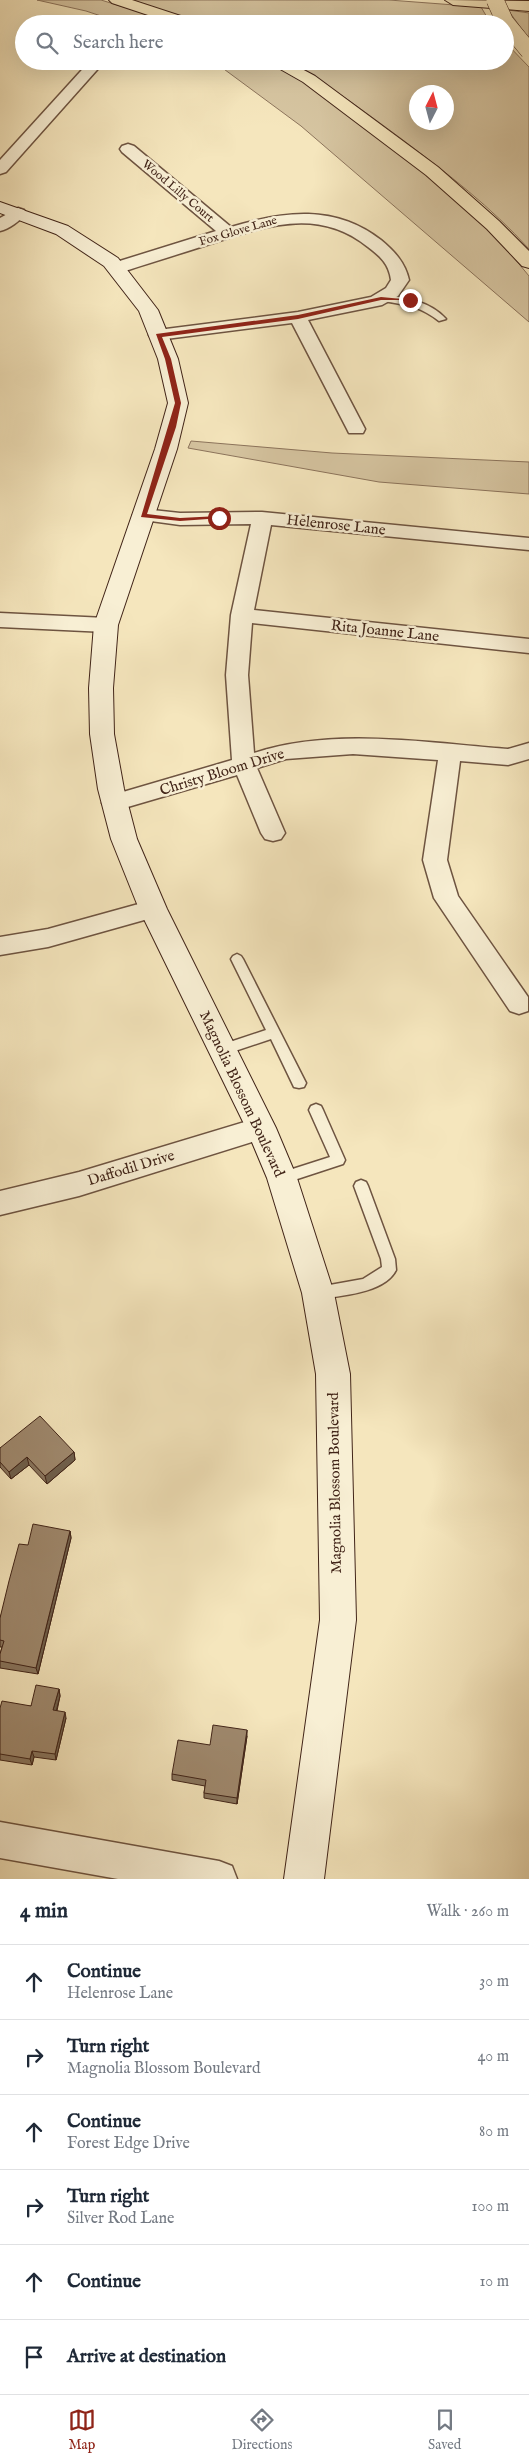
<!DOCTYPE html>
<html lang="en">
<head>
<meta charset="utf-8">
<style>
	:root { --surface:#fff; --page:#f2f2f3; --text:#1f2937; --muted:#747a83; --line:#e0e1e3; --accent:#8f2418 }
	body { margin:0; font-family:"IM FELL English",serif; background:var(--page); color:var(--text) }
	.compass { position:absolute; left:409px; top:85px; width:45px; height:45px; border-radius:50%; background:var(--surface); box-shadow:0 5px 20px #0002; rotate:6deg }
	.stop { position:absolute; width:15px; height:15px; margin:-11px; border:4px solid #8f2418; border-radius:50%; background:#fff }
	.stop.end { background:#8f2418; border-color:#fff; box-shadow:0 1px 5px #0008 }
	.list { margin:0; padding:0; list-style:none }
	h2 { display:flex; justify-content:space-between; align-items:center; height:65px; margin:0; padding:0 20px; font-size:21px }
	h2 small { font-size:16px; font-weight:400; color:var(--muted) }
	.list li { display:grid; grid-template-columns:32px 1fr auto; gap:15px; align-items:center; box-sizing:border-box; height:75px; padding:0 20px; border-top:1px solid var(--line) }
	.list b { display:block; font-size:19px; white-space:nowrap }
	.list p { margin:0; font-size:16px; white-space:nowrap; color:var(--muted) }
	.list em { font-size:16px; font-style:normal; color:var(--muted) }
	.icon { flex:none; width:28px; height:28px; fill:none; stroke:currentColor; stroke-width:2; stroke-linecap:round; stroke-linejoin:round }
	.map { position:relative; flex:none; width:529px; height:1879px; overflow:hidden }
	.search { position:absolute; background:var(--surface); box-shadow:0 5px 20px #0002; left:15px; right:15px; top:15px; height:55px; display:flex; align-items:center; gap:12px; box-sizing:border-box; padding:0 18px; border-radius:28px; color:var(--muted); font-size:19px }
	.sheet { height:515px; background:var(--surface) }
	nav { display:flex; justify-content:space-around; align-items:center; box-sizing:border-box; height:70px; border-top:1px solid var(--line); background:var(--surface); font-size:14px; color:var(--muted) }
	nav a { display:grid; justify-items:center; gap:2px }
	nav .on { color:var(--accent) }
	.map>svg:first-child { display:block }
	.green { fill:#d6c5a1; stroke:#8c745c; fill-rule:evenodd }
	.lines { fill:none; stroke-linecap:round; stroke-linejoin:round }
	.lane-casing { stroke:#6e5441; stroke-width:3 }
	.street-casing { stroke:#6e5441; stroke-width:3 }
	.secondary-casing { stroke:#412418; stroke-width:2 }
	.highway-casing { stroke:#412418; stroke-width:2 }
	.lane { fill:#f8efd4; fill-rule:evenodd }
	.street { fill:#f8efd4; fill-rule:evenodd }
	.secondary { fill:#f8efd4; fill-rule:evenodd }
	.highway { fill:#f5e6bd; fill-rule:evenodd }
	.highway-bridge-casing { stroke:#412418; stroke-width:18; stroke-linecap:butt }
	.highway-bridge { stroke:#f5e6bd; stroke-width:17 }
	.wall { fill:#89765f; stroke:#412418 }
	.shaded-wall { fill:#6f604d; stroke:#412418 }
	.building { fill:#9f896e; stroke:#412418 }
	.route { fill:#8f2418 }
	.labels { text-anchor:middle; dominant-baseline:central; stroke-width:5; stroke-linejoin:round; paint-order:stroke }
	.far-street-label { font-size:12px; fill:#412418; stroke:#f8efd4 }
	.street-label { font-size:15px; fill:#412418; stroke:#f8efd4 }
</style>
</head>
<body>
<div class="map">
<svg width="529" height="1879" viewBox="0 0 529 1879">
	<rect width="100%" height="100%" fill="#f5e6bd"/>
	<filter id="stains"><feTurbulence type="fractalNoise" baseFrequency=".004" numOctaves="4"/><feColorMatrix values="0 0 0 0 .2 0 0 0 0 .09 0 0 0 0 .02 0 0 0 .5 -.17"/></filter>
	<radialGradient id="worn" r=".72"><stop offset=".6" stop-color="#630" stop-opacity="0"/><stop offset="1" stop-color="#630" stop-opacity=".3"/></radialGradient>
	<g class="green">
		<polygon points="37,0 101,0 179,24 125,24 86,11"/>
		<polygon points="129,0 389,0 481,7 491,24 204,24"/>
		<polygon points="508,10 529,13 529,39"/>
		<path d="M505 42 529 67V249C491 207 448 174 403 140 365 112 328 84 287 61H505ZM416 92H446V122H416Z"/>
		<polygon points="213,61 265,61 276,66 313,88 433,178 482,219 529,276 529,322 301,126"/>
		<polygon points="191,441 332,453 529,462 529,494 379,482 188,448"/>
	</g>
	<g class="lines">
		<g class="lane-casing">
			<g id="lane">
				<path d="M381 295C404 297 430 301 446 319L439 321C417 304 403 305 378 300V296Z"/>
				<polygon points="237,954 241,956 243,959 306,1083 304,1087 299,1088 294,1087 271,1039 223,1055 218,1054 216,1050 218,1046 266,1030 231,959 233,956"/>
				<polygon points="316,1104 321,1106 323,1110 345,1160 343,1164 282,1184 277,1182 275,1178 277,1174 330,1157 309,1110 311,1106"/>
				<path d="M361 1180 366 1182 368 1186 395 1259 396 1270C385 1293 340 1296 318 1299L313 1298 311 1293 313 1288 363 1279 382 1267 381 1259 354 1186 356 1182Z"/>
			</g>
		</g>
		<g class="street-casing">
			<g id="street">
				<polygon points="90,61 104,62 6,172 0,174 0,160"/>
				<path d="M128 144 134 146 231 227C283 211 335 204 381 240 394 251 405 262 409 280L398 296 382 305 308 320 365 429 363 433H349L347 429 292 323 158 340 152 339 149 335 152 331 158 330 298 312 371 297 386 288 391 280C389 264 380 256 368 247 318 207 267 226 213 243 183 253 152 262 122 272H110L108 268 110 264 216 231 122 152 120 149 122 146Z"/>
				<path d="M18 208 24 210 26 213C20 221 9 229 0 231V218Z"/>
				<path d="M143 509 180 513 262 512 529 538V550L271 525 254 610 529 639V653L252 623 248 675 254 753C335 727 425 743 508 749L529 743V759L508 765 460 761 447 860 458 896 528 997V1011L519 1014 510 1011 434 898 423 860 438 760 353 754 286 759 257 768 285 833 281 839 273 841 265 839 261 833 237 775 114 811 106 809 102 803 106 797 232 760 226 675 231 615 251 524 180 525 136 519 133 515 136 511Z"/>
				<polygon points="0,613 106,618 114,620 117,625 114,630 106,632 0,627"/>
				<polygon points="153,900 162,903 165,909 162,915 48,947 0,955 0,937 48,929"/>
				<polygon points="261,1117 271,1120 275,1128 271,1136 79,1196 0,1215 0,1191 79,1172"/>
				<polygon points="0,1822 219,1861 232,1866 237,1879 118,1879 0,1858"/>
			</g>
		</g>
		<g class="secondary-casing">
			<polygon id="secondary" points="0,202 68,226 118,258 158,310 178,359 188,403 177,449 118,625 113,688 114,734 124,789 137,839 167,909 276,1128 297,1178 334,1293 350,1374 356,1620 324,1879 284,1879 320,1620 316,1374 302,1293 267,1178 246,1128 139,909 111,839 98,789 90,734 89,688 94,625 155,449 168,403 158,359 139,311 104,266 56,234 0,213"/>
		</g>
		<g class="highway-casing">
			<g id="highway">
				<polygon points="109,0 132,0 196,21 199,24 175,24 112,3"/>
				<polygon points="445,0 529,1 529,11 453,5"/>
				<polygon points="266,61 287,61 315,76 438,167 499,221 529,251 529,268 522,266 487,229 426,175 303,82"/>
			</g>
		</g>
		<use href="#lane" class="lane"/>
		<use href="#street" class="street"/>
		<use href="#secondary" class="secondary"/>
		<use href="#highway" class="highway"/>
		<g class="highway-bridge-casing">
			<polyline id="highway-bridge" points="495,0 505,22 529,51"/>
		</g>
		<use href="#highway-bridge" class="highway-bridge"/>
	</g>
	<g class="wall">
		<polygon points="0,1448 74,1452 75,1460 47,1484 29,1465 11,1479 0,1467"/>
		<polygon points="70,1531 71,1538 38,1674 0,1668 0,1654 2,1647 0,1647 0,1618 28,1545"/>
		<polygon points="59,1689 60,1696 57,1711 66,1718 56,1760 34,1757 32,1765 0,1760 0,1708 31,1706"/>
		<polygon points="247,1736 237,1804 204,1798 204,1793 205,1786 172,1780 172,1774"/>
	</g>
	<g class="shaded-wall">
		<polygon points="74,1452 75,1460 47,1484 45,1476"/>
		<polygon points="27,1457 29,1465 11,1479 9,1472"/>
		<polygon points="70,1531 71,1538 38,1674 36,1668"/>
		<polygon points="59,1689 60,1696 55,1716 53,1710"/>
		<polygon points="65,1712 66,1718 56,1760 55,1754"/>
		<polygon points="247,1730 247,1736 237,1804 237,1798"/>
		<polygon points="32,1751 34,1757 32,1765 30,1759"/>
	</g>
	<g class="building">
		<polygon points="40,1416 74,1452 45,1476 27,1457 9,1472 0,1462 0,1448"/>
		<polygon points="33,1524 70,1531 36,1668 0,1661 0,1654 4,1641 0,1640 0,1618 9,1581 19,1544 28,1545"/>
		<polygon points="36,1685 59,1689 53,1710 65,1712 55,1754 32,1751 30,1759 0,1754 0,1708 2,1701 31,1706"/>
		<polygon points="213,1725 247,1730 237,1798 204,1793 206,1780 172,1774 178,1740 210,1745"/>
	</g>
	<polygon class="route" points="381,297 413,300 381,300 298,319 162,337 171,359 181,403 176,427 147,514 180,518 219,516 222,518 180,521 141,517 175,403 165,359 156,334 298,315"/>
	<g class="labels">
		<g class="far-street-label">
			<text transform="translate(178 191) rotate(40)">Wood Lilly Court</text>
			<text transform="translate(238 231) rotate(-16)">Fox Glove Lane</text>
		</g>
		<g class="street-label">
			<text transform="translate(336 525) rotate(6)">Helenrose Lane</text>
			<text transform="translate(385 631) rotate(6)">Rita Joanne Lane</text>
			<text transform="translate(222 772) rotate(-17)">Christy Bloom Drive</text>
			<text transform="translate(242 1094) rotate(65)">Magnolia Blossom Boulevard</text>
			<text transform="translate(131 1168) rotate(-17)">Daffodil Drive</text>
			<text transform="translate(335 1483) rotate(-91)">Magnolia Blossom Boulevard</text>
		</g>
	</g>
	<rect width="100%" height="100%" filter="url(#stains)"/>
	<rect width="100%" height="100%" fill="url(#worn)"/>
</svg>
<svg class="compass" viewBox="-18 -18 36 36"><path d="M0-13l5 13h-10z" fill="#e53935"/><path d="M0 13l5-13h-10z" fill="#747a83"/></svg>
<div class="stop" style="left:219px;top:518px"></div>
<div class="stop end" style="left:410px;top:300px"></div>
<div class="search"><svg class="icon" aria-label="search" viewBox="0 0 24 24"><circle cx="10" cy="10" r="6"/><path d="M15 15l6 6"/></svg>Search here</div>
</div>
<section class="sheet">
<h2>4 min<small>Walk · 260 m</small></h2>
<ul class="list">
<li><svg class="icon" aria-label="ahead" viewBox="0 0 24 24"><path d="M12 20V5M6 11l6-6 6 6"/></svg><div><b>Continue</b><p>Helenrose Lane</p></div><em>30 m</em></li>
<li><svg class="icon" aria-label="right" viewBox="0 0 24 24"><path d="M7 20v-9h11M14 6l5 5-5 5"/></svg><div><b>Turn right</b><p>Magnolia Blossom Boulevard</p></div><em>40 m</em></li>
<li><svg class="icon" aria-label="ahead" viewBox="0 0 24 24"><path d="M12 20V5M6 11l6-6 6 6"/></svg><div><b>Continue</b><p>Forest Edge Drive</p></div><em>80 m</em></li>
<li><svg class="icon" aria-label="right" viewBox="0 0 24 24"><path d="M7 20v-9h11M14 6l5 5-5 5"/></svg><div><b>Turn right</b><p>Silver Rod Lane</p></div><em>100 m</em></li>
<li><svg class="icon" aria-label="ahead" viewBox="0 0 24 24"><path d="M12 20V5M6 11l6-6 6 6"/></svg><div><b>Continue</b></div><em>10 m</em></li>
<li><svg class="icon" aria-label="arrive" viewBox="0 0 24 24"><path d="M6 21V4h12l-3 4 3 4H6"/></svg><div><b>Arrive at destination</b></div></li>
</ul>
</section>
<nav>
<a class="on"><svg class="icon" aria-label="map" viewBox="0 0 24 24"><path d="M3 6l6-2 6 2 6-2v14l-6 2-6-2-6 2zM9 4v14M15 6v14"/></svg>Map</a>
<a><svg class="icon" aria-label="directions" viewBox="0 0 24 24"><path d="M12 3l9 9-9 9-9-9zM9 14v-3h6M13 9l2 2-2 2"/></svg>Directions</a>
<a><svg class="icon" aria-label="saved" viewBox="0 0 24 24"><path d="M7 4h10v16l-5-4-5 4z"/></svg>Saved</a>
</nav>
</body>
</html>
